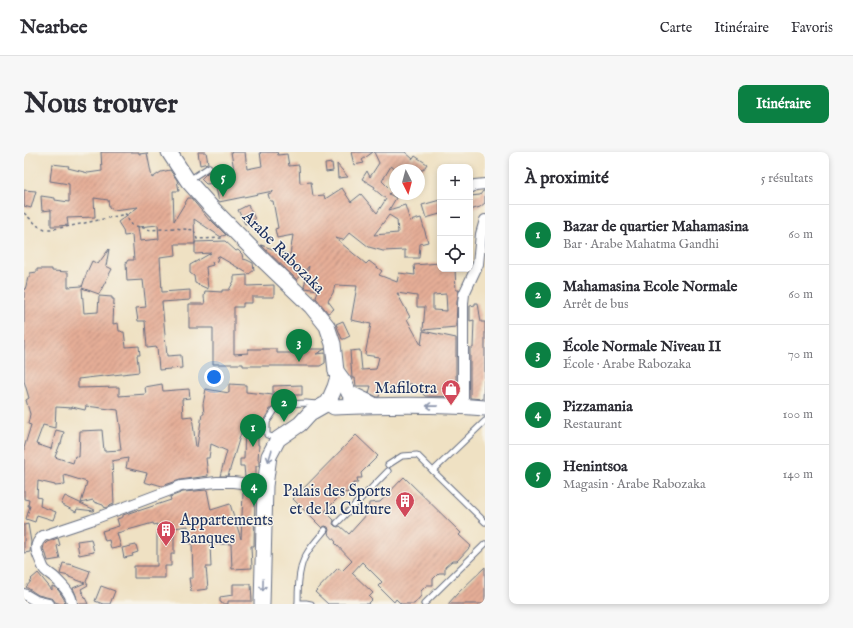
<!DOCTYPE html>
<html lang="fr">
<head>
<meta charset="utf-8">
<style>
	:root { --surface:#fff; --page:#f7f7f7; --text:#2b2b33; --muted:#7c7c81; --line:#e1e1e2; --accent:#0b8043 }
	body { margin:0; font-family:"IM FELL English",serif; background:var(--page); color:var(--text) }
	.controls { position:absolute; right:12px; top:12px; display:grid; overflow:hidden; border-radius:8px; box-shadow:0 2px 6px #0003 }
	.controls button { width:36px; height:36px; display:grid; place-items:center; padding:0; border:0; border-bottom:1px solid var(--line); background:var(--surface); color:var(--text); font:20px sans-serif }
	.compass { position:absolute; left:365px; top:12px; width:36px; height:36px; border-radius:50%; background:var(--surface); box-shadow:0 2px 6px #0003; rotate:174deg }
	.you { position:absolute; left:190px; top:225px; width:14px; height:14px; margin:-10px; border:3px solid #fff; border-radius:50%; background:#1a73e8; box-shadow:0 0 0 6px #1a73e833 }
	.badge { display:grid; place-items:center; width:26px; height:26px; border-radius:50%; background:var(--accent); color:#fff; font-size:13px; font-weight:700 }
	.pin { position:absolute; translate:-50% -33px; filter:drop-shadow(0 1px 2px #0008) }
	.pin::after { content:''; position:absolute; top:21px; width:14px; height:12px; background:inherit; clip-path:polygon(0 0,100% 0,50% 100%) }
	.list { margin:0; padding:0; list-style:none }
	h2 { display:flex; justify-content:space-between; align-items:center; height:52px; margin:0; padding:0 16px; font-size:17px }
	h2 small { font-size:13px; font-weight:400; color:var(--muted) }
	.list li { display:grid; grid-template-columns:26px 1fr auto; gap:12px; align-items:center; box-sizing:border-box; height:60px; padding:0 16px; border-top:1px solid var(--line) }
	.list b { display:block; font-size:15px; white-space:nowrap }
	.list p { margin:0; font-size:13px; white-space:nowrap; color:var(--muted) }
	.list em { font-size:13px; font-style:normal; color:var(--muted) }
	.icon { flex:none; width:22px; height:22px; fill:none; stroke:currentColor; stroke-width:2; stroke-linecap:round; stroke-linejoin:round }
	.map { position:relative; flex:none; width:461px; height:452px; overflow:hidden; border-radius:8px }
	header { display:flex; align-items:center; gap:24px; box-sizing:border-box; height:56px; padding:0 20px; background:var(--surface); border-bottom:1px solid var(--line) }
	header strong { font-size:19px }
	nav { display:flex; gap:22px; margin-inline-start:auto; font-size:14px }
	.intro { display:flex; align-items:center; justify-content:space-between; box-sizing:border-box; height:96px; padding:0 24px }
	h1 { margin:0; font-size:28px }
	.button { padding:10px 18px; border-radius:8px; background:var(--accent); color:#fff; font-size:14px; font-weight:700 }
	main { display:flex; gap:24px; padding:0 24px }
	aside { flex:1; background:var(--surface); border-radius:8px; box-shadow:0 2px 6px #0003 }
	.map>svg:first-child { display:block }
	.building { fill:url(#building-hatch); fill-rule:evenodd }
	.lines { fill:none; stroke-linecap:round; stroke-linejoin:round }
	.lane-casing { stroke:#656d81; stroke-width:7 }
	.street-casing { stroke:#656d81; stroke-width:12 }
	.secondary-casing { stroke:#656d81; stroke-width:17 }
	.path { stroke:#656d81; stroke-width:1.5; stroke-dasharray:3 3; stroke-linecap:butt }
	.lane { stroke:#fff; stroke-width:5 }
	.street { stroke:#fff; stroke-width:10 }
	.secondary { stroke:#fff; stroke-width:15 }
	.oneway { stroke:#8d97ae }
	.labels { text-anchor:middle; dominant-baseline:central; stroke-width:3; stroke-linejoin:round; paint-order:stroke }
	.street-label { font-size:16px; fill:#1b2f5e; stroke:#f7f3e8 }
	.poi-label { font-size:16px; fill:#1b2f5e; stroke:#f7f3e8; text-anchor:end }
</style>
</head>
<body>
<header>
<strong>Nearbee</strong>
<nav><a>Carte</a><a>Itinéraire</a><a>Favoris</a></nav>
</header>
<div class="intro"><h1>Nous trouver</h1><a class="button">Itinéraire</a></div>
<main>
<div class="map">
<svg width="461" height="452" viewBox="0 0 461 452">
	<defs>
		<pattern id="building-hatch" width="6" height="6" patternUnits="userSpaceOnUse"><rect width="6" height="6" fill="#e5ad96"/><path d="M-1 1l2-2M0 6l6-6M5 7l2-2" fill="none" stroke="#b98d7e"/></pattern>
	</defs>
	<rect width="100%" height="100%" fill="#f7f3e8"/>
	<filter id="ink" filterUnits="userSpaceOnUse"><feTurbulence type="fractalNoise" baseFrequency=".025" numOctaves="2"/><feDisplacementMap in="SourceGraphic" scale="8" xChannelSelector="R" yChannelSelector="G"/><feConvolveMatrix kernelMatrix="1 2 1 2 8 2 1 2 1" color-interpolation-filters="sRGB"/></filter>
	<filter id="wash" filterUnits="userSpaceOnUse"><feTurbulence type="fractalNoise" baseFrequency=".012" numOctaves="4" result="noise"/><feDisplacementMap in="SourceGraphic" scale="16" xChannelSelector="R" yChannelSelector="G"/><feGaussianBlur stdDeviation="0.9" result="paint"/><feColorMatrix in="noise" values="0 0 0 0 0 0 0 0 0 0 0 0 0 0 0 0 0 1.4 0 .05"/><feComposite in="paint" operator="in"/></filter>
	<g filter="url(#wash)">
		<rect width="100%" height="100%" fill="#efe1c3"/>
		<g id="blocks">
			<g class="building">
				<path d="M77 0H115V2L123 1 128 26 137 20 146 18 153 28 155 39H149L150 69 164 46H167L186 69 187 68 202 83 198 84 197 85 170 67 171 92H151L152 103 136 105 138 140 166 138V148L138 150 143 204 157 203 158 216 135 218 133 195 123 196 121 169H114L112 156 122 155 119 128 103 129 102 111 104 108H110L108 83 100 84 99 78 94 70 114 55 89 58 85 55 84 48 70 46 71 65 43 66 44 73 35 74H27V58L18 59 17 44 31 46V48L45 50V32L26 29 28 12 45 14 44 16 64 21 78 19ZM134 73 135 87 116 89 114 75Z"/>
				<polygon points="174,0 182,0 184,11 176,13"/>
				<path d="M207 0H221L223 17 238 14 236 0H253L254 3 263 2 265 14 275 13 276 31 287 30 289 44 300 43 301 47 318 36 327 50 337 42 353 61 362 47 350 37 351 35 338 27 343 19 346 25 355 11 350 0H381L389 7 391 4 403 12 399 18H372L367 14 358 29 368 39 365 42 372 46 365 58 381 53 386 69 397 66 404 90 396 92 395 106H381V98L359 99 345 95 326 80 319 88 311 86 317 90V91L342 112 345 109 358 119 355 123 373 130 375 121 391 123 390 113 416 111V117H431L432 138H435L433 150 432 175 399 178 401 155H393V144L373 141 386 165 383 167 397 193 399 179 432 186V245L401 244 388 232H372L370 238 357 236 355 245H353L345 241 347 234H332L331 226H328L326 199 336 198 338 218 352 217 355 205 341 203 347 172 327 168 333 134 311 133 309 141 304 149 310 157 304 161 292 146 294 138 281 136 280 135 285 114 273 128 237 93 266 103 269 83 253 86 251 77 254 76 249 49H246L244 42 249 40V39L195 50 191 31 182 32 177 27 183 21 210 18ZM365 63 373 68 374 81 350 83ZM422 142 423 159 409 158V143Z"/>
				<polygon points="327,0 349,0 338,8 340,11 330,13"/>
				<polygon points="308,11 309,19 302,20 301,12"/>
				<polygon points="313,12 324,25 314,26"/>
				<polygon points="0,38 12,39 7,56 0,54"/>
				<polygon points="459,39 461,39 461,51 456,55 446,58 446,44 456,43"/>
				<polygon points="416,48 416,62 402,66 398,53"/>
				<polygon points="224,53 231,67 221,72 214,58"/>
				<polygon points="201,89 212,99 214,98 218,102 219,107 223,108 229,111 230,118 225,122 194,104 193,109 188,110 189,113 182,115 184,137 171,131 170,124 166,121 166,113 187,101 171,102 171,90"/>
				<path d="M85 97 82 114 88 117 75 142 58 136 60 161 74 160 75 144 88 145V147H90L89 172 94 171 95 179H97L98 180H100L102 195 115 194 116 203H113L115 220 54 227V236L95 235V244L122 242 121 235 138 232 139 239 165 237 166 246 158 247 159 265 168 264 172 295H173L178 262H180L179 252 182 237 205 241V232L222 233V240L249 243V234L278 233V243H249L250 254 247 257H245L244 261 239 269 234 268V293H235L234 308H235V314H232V326L221 325 220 314H216V307H220L221 272 220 271 204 324H196L203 299 187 292 185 306H182L184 324 156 328 138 334 128 331 127 332 120 330 123 321 102 316 104 306 88 309 90 352 81 356 79 353 70 350 69 348 57 351 63 330 40 323 41 333 31 334V333L14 329 13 345 17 346 16 354 32 360 29 368 13 363 11 370 2 367 6 354H4L5 348 0 347V296L7 273 4 272 6 262 2 248 5 246 0 229V137H1L2 134 4 125H6V121L13 120V117H28V119L44 120V135L58 134V135L63 120 68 109 74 112ZM62 254 94 258 97 280 95 281 97 298 80 299 78 278 56 279 55 305 51 304 49 311 31 305 36 292H37L40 280 32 278 27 297 12 292 19 273 31 276 32 255 48 256V255L61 258Z"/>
				<polygon points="223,123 223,134 250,133 250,145 228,145 228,151 219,151 219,155 210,155 210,202 224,201 224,197 253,197 253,201 281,201 281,197 301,197 292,202 301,201 301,211 296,214 219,214 219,212 189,212 189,176 165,176 165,152 181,152 180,145 181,139 198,140 198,138 205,138 210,129 210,124"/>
				<polygon points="451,151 454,151 457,170 461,170 461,228 460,228 459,247 446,246 446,196 449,196 450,168 446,169 446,154 451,153"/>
				<polygon points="319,169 326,184 320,187 318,187 312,172"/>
				<polygon points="332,283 354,304 337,321 338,326 333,326 334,331 329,331 329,336 324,336 324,341 319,340 320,345 315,345 301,359 310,368 309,372 311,374 314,375 316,374 325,382 344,361 345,351 356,350 380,325 437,381 435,383 447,394 433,409 428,409 421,415 421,421 415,421 409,427 409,433 403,433 397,439 397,444 390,452 377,452 372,447 370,450 354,434 358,430 338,410 328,421 349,441 345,445 348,448 344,452 304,452 291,440 314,416 318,419 328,409 311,391 312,390 304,381 305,378 304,375 301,374 298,376 269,347"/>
				<polygon points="183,338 187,358 206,352 217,387 219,341 231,341 230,394 227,394 228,416 208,417 207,392 186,392 187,415 182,415 184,437 167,439 165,426 169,426 168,391 164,391 164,374 150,376 150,402 147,402 147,414 141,414 141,426 110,426 110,414 133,414 133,372 130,373 129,371 93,381 97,395 87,397 85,388 81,389 78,379 95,374 93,367 99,365 99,363 114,358 114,359 147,348 146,345 159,340"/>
				<polygon points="41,344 71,358 70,359 53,357 52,360 37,352"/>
				<polygon points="4,372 7,390 6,400 0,401 0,373"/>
				<polygon points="34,386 36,393 33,394 36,407 24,409 21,399 20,399 19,398 20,393 23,390"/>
				<polygon points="67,387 70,400 55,403 53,389"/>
				<polygon points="112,393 114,400 108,402 109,404 100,406 98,396"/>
				<polygon points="39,411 49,413 66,419 62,430 64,433 57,437 64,452 54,452 52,443 49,436 61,431 45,425 45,424 36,422"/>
				<polygon points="461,415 461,452 424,452 433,442"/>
				<polygon points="14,421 28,438 28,434 32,436 35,439 40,447 41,449 40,450 41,452 37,452 31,450 29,447 26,446 14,443 2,435 8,428 7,427"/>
				<polygon points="209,432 227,432 228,449 204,449 204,452 198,452 197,450 196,450 196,445 209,443"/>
				<polygon points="77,434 91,439 86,452 79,452 71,449"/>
			</g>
		</g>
	</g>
	<g filter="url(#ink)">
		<use href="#blocks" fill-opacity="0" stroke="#656d81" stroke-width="1"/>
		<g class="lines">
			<g class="lane-casing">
				<g id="lane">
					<polyline points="165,28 185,15"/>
					<polyline points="461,269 409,319 461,370"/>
					<polyline points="252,286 243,283 243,270 251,258 263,252 282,251 293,252"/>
					<polyline points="364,313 378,304 393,303 409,319"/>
					<polyline points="313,371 364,319"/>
					<path d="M274 451C274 439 274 427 277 416 280 401 292 389 301 378"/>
					<polyline points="274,452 274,451 282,451 287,452"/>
					<polyline points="400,452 461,392"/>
				</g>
			</g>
			<g class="street-casing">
				<g id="street">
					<polyline points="446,36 451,33 461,32"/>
					<polyline points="439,254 439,151 440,142 454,112 457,82 461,68"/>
					<polyline points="0,442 12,449 25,452"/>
					<path d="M48 452C48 442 38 433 31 426 28 423 24 421 21 418 19 416 18 412 17 410 12 399 9 393 19 384L67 368 157 334 193 330H209L241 334"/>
				</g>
			</g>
			<g class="secondary-casing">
				<g id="secondary">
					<polyline points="145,0 164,29 188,56 238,107 287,154 303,174 309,192 312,219 314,225 311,235 304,251"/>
					<polyline points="312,219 320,230 325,241 348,252"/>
					<path d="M304 251 310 255C360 253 411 252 461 256"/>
					<polyline points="238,452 241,334 245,304 254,287 276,272 286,261 300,253 304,251"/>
				</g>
			</g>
			<polyline class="path" points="0,61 14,74 21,77 29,77 47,74 102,62 105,69 108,73 127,78 150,76 170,78 173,87 200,86"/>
			<use href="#lane" class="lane"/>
			<use href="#street" class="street"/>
			<use href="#secondary" class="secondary"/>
		</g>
		<defs><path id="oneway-shaft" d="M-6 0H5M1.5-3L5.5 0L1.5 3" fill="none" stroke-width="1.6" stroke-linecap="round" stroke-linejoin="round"/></defs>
		<g class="oneway">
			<use href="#oneway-shaft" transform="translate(408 254) rotate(-179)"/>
			<use href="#oneway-shaft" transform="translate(246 304) rotate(107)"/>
			<use href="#oneway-shaft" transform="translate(239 433) rotate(91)"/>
		</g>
	</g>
	<defs>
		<g id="shop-pin" transform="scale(1)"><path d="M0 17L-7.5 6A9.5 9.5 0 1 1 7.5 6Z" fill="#d1495b" stroke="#f7f3e8"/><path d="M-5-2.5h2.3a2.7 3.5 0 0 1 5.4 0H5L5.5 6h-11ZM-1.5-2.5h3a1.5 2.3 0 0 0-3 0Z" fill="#fff"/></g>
		<g id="building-pin" transform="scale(1)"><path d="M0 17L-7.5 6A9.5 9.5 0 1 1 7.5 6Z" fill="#d1495b" stroke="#f7f3e8"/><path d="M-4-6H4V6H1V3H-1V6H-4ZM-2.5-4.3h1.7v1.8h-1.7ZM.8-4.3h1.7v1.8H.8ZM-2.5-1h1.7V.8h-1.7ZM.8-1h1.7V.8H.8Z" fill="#fff"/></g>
	</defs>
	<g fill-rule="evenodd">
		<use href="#shop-pin" x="427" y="237"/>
		<use href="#building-pin" x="381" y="349"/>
		<use href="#building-pin" x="142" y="378"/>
	</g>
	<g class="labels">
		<g class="street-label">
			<text transform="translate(259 101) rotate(45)">Arabe Rabozaka</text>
		</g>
		<g class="poi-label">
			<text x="413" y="237">Mafilotra</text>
			<text x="367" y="340">Palais des Sports<tspan x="367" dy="18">et de la Culture</tspan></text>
			<text x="156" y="369" text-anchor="start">Appartements<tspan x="156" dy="18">Banques</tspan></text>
		</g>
	</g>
</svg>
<div class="controls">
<button>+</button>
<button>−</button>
<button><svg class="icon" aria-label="locate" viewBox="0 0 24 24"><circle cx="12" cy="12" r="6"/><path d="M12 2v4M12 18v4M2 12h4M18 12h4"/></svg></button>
</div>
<svg class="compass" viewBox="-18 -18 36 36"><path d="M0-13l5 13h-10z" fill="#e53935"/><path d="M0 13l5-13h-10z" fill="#7c7c81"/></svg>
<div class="you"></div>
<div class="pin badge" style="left:229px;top:295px">1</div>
<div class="pin badge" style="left:260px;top:270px">2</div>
<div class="pin badge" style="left:275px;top:210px">3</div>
<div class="pin badge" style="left:230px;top:354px">4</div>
<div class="pin badge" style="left:199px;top:45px">5</div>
</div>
<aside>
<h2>À proximité<small>5 résultats</small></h2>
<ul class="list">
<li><span class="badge">1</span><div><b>Bazar de quartier Mahamasina</b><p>Bar · Arabe Mahatma Gandhi</p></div><em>60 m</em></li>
<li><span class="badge">2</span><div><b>Mahamasina Ecole Normale</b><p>Arrêt de bus</p></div><em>60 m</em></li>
<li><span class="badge">3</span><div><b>École Normale Niveau II</b><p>École · Arabe Rabozaka</p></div><em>70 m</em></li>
<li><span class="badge">4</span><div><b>Pizzamania</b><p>Restaurant</p></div><em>100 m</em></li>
<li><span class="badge">5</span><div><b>Henintsoa</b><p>Magasin · Arabe Rabozaka</p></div><em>140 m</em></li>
</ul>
</aside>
</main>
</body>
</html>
